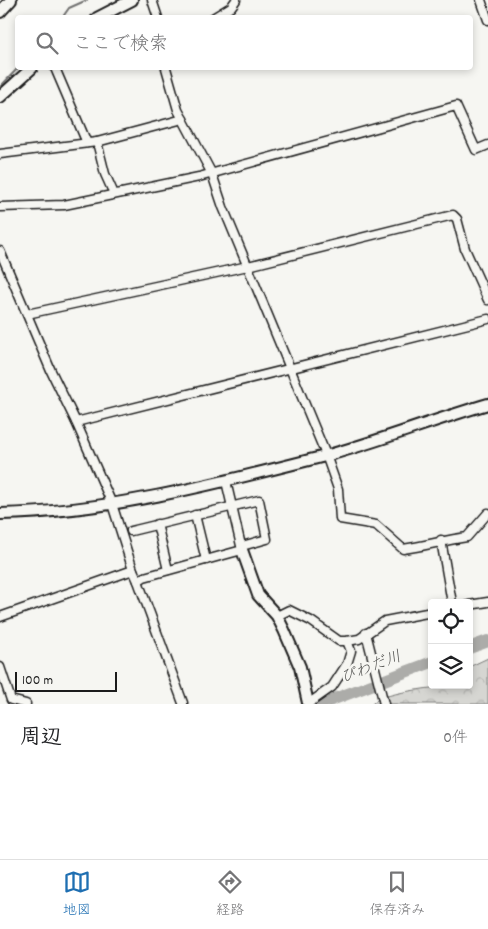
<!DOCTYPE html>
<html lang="ja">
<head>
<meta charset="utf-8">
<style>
	:root { --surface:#fff; --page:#f6f6f6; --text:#202124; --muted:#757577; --line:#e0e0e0; --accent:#1f6fb2 }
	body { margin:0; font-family:Dekko,"Klee One",sans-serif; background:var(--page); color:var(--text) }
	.controls { position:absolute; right:15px; bottom:15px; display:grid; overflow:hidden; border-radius:5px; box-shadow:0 2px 8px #0003 }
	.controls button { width:45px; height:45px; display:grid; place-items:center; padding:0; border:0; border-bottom:1px solid var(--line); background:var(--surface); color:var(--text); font:25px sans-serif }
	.scale { position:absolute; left:15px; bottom:12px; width:102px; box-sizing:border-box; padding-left:5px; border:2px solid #1c1c1c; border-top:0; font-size:14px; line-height:18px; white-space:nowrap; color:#1c1c1c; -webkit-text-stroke:4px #f6f6f2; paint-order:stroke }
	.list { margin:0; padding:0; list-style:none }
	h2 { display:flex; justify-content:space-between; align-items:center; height:65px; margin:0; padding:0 20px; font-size:21px }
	h2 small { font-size:16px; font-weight:400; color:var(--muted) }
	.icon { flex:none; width:28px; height:28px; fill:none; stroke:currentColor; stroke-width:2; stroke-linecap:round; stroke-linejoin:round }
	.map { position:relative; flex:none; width:488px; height:704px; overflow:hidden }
	.search { position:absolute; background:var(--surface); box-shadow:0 2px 8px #0003; left:15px; right:15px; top:15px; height:55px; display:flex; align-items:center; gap:12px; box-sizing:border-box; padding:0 18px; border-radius:5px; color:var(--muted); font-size:19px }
	.sheet { height:155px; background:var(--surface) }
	nav { display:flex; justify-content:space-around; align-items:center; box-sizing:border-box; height:70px; border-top:1px solid var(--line); background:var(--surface); font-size:14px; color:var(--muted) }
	nav a { display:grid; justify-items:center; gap:2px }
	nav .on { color:var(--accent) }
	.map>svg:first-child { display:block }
	.forest { fill:url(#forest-crowns); stroke:#797977 }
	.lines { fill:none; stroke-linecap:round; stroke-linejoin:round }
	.stream { stroke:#727271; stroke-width:2 }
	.river { stroke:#acaca9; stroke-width:12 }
	.street-casing { stroke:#1c1c1c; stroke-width:11 }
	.secondary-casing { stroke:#1c1c1c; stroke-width:14 }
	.street { stroke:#f6f6f2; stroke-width:8 }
	.secondary { stroke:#f6f6f2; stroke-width:10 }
	.labels { text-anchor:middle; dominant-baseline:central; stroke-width:5; stroke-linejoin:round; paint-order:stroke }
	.water-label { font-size:16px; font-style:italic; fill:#565654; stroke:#f6f6f2 }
</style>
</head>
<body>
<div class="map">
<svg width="488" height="704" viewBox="0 0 488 704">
	<defs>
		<pattern id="forest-crowns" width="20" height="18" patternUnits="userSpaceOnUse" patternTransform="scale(1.25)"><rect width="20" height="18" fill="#d6d6d2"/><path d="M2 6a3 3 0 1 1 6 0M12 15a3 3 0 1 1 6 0" fill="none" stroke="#b7b7b4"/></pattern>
	</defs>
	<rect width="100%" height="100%" fill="#f6f6f2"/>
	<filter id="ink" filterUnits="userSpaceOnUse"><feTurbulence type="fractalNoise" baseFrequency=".02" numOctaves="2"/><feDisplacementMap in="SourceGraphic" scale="10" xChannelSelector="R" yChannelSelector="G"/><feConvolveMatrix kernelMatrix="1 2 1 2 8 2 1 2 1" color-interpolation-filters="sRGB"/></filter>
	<g filter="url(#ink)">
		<path class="forest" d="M488 658V704H372C382 691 453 685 469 685V667Z"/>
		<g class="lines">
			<g class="stream">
				<polyline points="62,18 69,8 87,0"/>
				<polyline points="0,87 18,68"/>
			</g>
			<g class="river">
				<polyline points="469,648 488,641"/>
				<polyline points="321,704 432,662"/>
			</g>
			<g class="street-casing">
				<g id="street">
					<polyline points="152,0 158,18"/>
					<polyline points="481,0 488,20"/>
					<polyline points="213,18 231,7 236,0"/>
					<polyline points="55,68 87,143"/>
					<path d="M166 68 178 110 212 174 223 207 326 455 338 489 340 519 376 525 403 549C425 546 445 540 467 537L488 513"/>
					<polyline points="97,142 183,119"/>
					<polyline points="0,154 97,142 105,174 114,194"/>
					<polyline points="0,207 64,205 199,177 456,106 476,150 488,145"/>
					<polyline points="0,251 51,371 76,422"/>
					<polyline points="27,314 248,266 453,215 457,219 465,249 488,300"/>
					<polyline points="195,515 206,560"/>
					<polyline points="157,524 168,570"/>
					<polyline points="131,531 259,500 267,539 242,546"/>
					<polyline points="441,540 452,603"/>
					<polyline points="133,570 138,581 144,577 242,550 226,481"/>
					<polyline points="138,581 183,703"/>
					<polyline points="469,605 488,602"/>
					<polyline points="277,616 289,610 311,621 339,641 347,641 359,639 385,621 432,612"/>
					<polyline points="0,617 133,570 112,504 76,422 488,319"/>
					<polyline points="366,633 384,704"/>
					<polyline points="0,667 11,700 26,704"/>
					<polyline points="308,704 332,687 347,664 351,651 347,641"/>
				</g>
			</g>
			<g class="secondary-casing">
				<g id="secondary">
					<polyline points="0,12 11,0"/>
					<polyline points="97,18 132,0"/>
					<polyline points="0,97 32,68"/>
					<path d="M0 514C110 512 219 483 325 456 380 441 433 420 488 404"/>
					<polyline points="242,550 258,595 277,616 284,630 300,667 308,703"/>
				</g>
			</g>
			<use href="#street" class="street"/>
			<use href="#secondary" class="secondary"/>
		</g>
	</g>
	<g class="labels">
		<g class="water-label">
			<text transform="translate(371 668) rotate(-21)">びわだ川</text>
		</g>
	</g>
</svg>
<div class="controls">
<button><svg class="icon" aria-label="locate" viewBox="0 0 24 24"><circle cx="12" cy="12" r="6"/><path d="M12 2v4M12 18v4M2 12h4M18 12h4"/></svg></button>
<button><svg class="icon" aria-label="layers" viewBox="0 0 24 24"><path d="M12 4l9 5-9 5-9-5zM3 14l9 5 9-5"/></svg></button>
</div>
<div class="scale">100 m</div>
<div class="search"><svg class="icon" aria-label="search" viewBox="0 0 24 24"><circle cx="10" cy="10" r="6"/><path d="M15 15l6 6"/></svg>ここで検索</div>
</div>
<section class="sheet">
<h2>周辺<small>0件</small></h2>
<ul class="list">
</ul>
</section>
<nav>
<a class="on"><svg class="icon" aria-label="map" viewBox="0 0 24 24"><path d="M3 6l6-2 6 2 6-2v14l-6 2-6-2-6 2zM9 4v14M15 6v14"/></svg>地図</a>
<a><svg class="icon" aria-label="directions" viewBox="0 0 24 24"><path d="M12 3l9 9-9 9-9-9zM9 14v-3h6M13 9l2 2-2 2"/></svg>経路</a>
<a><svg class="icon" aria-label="saved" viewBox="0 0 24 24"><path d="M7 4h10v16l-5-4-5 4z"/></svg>保存済み</a>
</nav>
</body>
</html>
